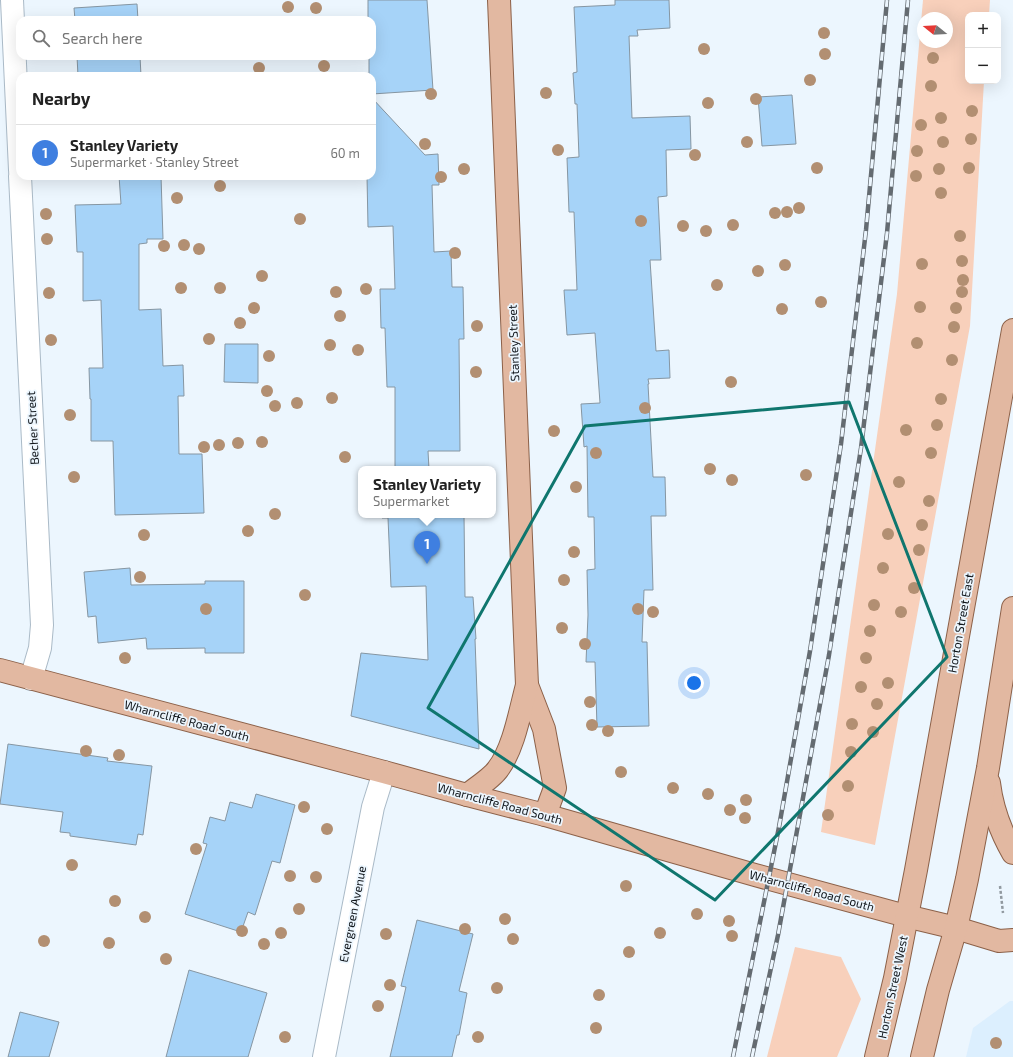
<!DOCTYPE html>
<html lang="en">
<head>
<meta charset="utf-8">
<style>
	:root { --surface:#fff; --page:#f2f2f2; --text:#222; --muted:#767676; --line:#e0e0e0; --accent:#ea580c }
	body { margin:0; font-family:"Exo 2",sans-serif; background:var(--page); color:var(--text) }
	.controls { position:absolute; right:12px; top:12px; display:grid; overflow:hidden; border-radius:8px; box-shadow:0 4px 16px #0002 }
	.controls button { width:36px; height:36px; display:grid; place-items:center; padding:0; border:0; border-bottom:1px solid var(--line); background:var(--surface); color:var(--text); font:20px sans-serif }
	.compass { position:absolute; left:917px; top:12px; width:36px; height:36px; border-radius:50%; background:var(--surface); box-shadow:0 4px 16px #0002; rotate:288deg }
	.you { position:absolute; left:694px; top:683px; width:14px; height:14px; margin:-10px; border:3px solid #fff; border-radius:50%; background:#1a73e8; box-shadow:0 0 0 6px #1a73e833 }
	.badge { display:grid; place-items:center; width:26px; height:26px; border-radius:50%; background:var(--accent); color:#fff; font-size:13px; font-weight:700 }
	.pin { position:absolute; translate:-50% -33px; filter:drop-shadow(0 1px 2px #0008) }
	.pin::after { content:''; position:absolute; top:21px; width:14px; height:12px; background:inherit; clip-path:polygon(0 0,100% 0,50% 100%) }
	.popup { position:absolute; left:358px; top:466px; width:138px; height:52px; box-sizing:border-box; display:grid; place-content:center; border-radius:8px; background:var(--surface); filter:drop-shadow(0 1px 3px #0005); font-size:13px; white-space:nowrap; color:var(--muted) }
	.popup b { font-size:15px; color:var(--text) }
	.popup::after { content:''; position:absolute; left:50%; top:100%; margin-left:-8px; border:8px solid transparent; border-top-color:var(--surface) }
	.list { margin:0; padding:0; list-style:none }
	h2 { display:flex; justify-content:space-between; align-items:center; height:52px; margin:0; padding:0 16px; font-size:17px }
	h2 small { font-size:13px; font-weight:400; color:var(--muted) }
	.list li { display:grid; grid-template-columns:26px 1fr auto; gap:12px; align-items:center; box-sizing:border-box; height:56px; padding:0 16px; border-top:1px solid var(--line) }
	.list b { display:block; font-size:15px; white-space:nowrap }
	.list p { margin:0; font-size:13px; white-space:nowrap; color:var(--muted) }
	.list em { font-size:13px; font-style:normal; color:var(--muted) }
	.icon { flex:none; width:22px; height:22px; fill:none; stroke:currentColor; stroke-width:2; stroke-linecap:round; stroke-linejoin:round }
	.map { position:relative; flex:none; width:1013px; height:1057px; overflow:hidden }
	.search { position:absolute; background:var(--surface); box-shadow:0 4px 16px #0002; left:16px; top:16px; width:360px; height:44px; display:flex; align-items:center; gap:10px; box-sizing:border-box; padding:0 14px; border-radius:12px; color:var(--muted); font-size:15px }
	.panel { position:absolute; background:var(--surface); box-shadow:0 4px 16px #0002; left:16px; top:72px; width:360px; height:108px; border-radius:12px }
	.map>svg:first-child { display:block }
	.built { fill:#dceffe }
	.green { fill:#f8d0bb; fill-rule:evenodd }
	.building { fill:#a6d3f8; stroke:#8696a2 }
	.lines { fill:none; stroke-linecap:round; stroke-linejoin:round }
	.minor-casing { stroke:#aabac7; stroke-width:24 }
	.major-casing { stroke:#8c6149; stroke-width:24 }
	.path { stroke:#9199a0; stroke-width:2.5; stroke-dasharray:3 2; stroke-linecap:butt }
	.minor { stroke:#fff; stroke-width:22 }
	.major { stroke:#e2b8a1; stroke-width:22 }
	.rail-casing { stroke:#646b71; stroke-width:4.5 }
	.rail { stroke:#ecf6fe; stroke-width:3; stroke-dasharray:9; stroke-linecap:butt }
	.tree { fill:#b28f72 }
	.marked { fill:none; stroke:#0f766e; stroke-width:3; stroke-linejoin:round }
	.labels { text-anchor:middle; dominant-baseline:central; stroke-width:3.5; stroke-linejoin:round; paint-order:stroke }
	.street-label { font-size:12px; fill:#11161b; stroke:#ecf6fe }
</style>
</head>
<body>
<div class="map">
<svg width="1013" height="1057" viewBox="0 0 1013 1057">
	<rect width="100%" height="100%" fill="#ecf6fe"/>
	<polygon class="built" points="1010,1001 1013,1001 1013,1057 966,1057 973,1028"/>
	<g class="green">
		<path d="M923 0H990L989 15H968V81H984L970 326 875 845 821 832 897 294ZM923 18H947V42H923Z"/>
		<polygon points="795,947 841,957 861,999 837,1057 767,1057"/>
	</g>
	<g class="building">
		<polygon points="368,0 427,0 433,90 372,94 372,76 369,76 369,56 372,56 372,20 368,20"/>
		<polygon points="615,0 669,0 670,28 637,30 638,36 629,36 632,118 690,116 691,149 666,150 667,196 658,197 661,260 650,260 656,351 669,350 670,378 648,379 649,384 648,384 653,477 665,477 666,516 651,516 653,590 644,590 642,642 647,642 649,726 597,727 595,662 586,662 588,615 587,570 595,569 594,517 588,517 587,446 584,447 581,404 600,403 595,333 567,335 564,290 577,290 574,212 569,212 567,158 579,157 577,104 575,104 573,73 577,72 574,7 615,5"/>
		<polygon points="137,4 138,20 75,20 74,8"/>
		<polygon points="77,56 140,56 141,76 78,76"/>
		<polygon points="792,95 796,144 762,146 758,97"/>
		<polygon points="372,98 425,155 438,154 439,185 432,185 434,252 451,251 452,287 463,287 464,339 459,339 460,451 428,451 429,469 395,469 395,387 387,387 385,328 381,328 380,289 395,289 393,226 368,227 367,176 372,176"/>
		<polygon points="119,176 161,176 163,239 147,239 147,243 139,244 139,310 161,309 163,366 183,365 184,396 178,396 179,454 202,454 204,513 115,515 113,441 91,441 91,399 90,399 89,368 103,368 101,300 83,301 83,252 77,252 75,205 121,204"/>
		<polygon points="225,344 258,344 258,383 224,382"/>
		<polygon points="381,515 464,515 465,597 473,597 476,639 475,639 479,749 351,716 361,653 428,660 426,586 391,587 388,518 382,518"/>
		<polygon points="130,568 131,585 205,584 205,581 244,581 244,653 205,653 205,648 147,649 146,638 98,643 96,616 88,617 84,572"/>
		<polygon points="8,744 108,758 107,761 152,766 143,835 138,834 136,845 70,836 70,833 60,832 63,812 0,804"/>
		<polygon points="256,794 295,805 280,863 272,861 255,915 248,912 241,932 185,914 207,844 203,843 210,817 225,821 230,802 252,808"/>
		<polygon points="417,920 473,934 459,991 467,993 459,1035 457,1035 452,1057 390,1057 406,987 401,986"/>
		<polygon points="189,970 267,993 248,1057 166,1057"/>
		<polygon points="20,1012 59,1022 49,1057 8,1057"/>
	</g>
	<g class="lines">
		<g class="minor-casing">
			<g id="minor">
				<polyline points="12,0 20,170"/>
				<polyline points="20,176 42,625 40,648 31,679"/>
				<polyline points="324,1057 373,807 384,772"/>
			</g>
		</g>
		<g class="major-casing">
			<g id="major">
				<polyline points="0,670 384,772 467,795 545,815 755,875 906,916 956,928 999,941 1013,940"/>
				<polyline points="527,685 544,729 555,788 545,815"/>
				<path d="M989 783C992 808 1001 832 1013 853"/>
				<path d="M467 795C476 788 492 778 498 769 514 748 520 711 527 685L499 0"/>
				<polyline points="876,1057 895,978 916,870 1013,330"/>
				<polyline points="922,1057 938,990 956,928 967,879 988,768 1013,608"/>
			</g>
		</g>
		<polyline class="path" points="1000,886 1003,913"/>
		<use href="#minor" class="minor"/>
		<use href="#major" class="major"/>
		<g class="rail-casing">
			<g id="rail">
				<polyline points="733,1057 779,827 810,651 841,444 866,230 887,0"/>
				<polyline points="752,1057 778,935 829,655 861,448 887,233 908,0"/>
			</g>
		</g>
		<use href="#rail" class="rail"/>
	</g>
	<g class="tree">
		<circle cx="288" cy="7" r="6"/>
		<circle cx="316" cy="8" r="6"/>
		<circle cx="824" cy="33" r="6"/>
		<circle cx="704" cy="49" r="6"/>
		<circle cx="825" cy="54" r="6"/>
		<circle cx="933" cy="58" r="6"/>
		<circle cx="324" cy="66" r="6"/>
		<circle cx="259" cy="68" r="6"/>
		<circle cx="810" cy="80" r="6"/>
		<circle cx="931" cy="86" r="6"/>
		<circle cx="546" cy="93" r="6"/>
		<circle cx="431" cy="94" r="6"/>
		<circle cx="756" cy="99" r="6"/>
		<circle cx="708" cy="103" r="6"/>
		<circle cx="972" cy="111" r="6"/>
		<circle cx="941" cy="118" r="6"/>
		<circle cx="921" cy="125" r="6"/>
		<circle cx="971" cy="139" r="6"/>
		<circle cx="747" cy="142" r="6"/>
		<circle cx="943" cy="142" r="6"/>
		<circle cx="425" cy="144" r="6"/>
		<circle cx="558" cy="150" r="6"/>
		<circle cx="917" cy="151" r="6"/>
		<circle cx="695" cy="155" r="6"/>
		<circle cx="817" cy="168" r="6"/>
		<circle cx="969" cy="168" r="6"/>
		<circle cx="464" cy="169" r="6"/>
		<circle cx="939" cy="169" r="6"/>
		<circle cx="916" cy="176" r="6"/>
		<circle cx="441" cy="177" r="6"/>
		<circle cx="220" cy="186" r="6"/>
		<circle cx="941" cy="193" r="6"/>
		<circle cx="177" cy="198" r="6"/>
		<circle cx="799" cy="208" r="6"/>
		<circle cx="787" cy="212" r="6"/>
		<circle cx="775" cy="213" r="6"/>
		<circle cx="46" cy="214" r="6"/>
		<circle cx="300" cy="219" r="6"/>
		<circle cx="641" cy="221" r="6"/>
		<circle cx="733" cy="225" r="6"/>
		<circle cx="683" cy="226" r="6"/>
		<circle cx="706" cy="231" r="6"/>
		<circle cx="960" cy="236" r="6"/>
		<circle cx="47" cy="239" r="6"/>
		<circle cx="184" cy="245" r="6"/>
		<circle cx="164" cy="246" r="6"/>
		<circle cx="199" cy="249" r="6"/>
		<circle cx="455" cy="253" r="6"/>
		<circle cx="962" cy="261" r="6"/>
		<circle cx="922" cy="264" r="6"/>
		<circle cx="785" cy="265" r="6"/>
		<circle cx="758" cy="271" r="6"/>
		<circle cx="262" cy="276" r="6"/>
		<circle cx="963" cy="280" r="6"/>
		<circle cx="717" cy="285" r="6"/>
		<circle cx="181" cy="288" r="6"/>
		<circle cx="220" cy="288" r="6"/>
		<circle cx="366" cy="289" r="6"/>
		<circle cx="336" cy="292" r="6"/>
		<circle cx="962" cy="292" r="6"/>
		<circle cx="49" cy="293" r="6"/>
		<circle cx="821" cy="302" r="6"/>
		<circle cx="920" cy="307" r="6"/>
		<circle cx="254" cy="308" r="6"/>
		<circle cx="956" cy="308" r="6"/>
		<circle cx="782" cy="309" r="6"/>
		<circle cx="340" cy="316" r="6"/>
		<circle cx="240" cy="323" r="6"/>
		<circle cx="477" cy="326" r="6"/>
		<circle cx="954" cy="327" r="6"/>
		<circle cx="209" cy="339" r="6"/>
		<circle cx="51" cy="340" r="6"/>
		<circle cx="917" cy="343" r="6"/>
		<circle cx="330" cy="345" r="6"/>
		<circle cx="358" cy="350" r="6"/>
		<circle cx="269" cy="356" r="6"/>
		<circle cx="952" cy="360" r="6"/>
		<circle cx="476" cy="372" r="6"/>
		<circle cx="731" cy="382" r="6"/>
		<circle cx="267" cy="391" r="6"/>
		<circle cx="332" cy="398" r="6"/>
		<circle cx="941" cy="399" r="6"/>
		<circle cx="297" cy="403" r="6"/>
		<circle cx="275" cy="406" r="6"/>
		<circle cx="645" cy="408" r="6"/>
		<circle cx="70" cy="415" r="6"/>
		<circle cx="937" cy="425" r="6"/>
		<circle cx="906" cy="430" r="6"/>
		<circle cx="554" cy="431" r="6"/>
		<circle cx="262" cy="442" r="6"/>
		<circle cx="238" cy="443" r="6"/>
		<circle cx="219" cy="445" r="6"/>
		<circle cx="204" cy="447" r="6"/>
		<circle cx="596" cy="453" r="6"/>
		<circle cx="931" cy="453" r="6"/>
		<circle cx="345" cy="457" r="6"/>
		<circle cx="710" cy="469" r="6"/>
		<circle cx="806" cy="475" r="6"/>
		<circle cx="74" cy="477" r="6"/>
		<circle cx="732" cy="480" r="6"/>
		<circle cx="899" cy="482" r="6"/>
		<circle cx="576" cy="487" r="6"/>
		<circle cx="929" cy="501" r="6"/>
		<circle cx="275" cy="514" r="6"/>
		<circle cx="922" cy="525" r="6"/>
		<circle cx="248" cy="531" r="6"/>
		<circle cx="888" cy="534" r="6"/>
		<circle cx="144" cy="535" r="6"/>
		<circle cx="919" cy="550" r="6"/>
		<circle cx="574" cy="552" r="6"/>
		<circle cx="883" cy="568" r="6"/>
		<circle cx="140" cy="577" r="6"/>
		<circle cx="564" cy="580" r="6"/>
		<circle cx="914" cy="588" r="6"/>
		<circle cx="305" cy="595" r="6"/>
		<circle cx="874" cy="605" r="6"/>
		<circle cx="206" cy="609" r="6"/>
		<circle cx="638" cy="609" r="6"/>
		<circle cx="653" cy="612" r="6"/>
		<circle cx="901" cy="612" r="6"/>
		<circle cx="562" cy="628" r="6"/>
		<circle cx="870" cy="631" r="6"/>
		<circle cx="585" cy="644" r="6"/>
		<circle cx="125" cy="658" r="6"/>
		<circle cx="866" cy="658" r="6"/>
		<circle cx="888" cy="683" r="6"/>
		<circle cx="861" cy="687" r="6"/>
		<circle cx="590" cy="702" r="6"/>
		<circle cx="877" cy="704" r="6"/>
		<circle cx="852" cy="724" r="6"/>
		<circle cx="592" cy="725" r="6"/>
		<circle cx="608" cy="731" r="6"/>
		<circle cx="873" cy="732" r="6"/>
		<circle cx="86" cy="751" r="6"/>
		<circle cx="851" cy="752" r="6"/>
		<circle cx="119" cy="755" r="6"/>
		<circle cx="621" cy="772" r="6"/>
		<circle cx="848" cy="786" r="6"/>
		<circle cx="673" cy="788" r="6"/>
		<circle cx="708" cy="794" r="6"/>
		<circle cx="746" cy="800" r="6"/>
		<circle cx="304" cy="807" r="6"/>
		<circle cx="730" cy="810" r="6"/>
		<circle cx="828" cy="815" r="6"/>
		<circle cx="745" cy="818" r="6"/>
		<circle cx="327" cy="829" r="6"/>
		<circle cx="196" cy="849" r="6"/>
		<circle cx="72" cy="865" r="6"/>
		<circle cx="290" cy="876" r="6"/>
		<circle cx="316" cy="877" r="6"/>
		<circle cx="626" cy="886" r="6"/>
		<circle cx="115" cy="901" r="6"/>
		<circle cx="299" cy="909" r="6"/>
		<circle cx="697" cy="914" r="6"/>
		<circle cx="145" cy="917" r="6"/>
		<circle cx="505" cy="919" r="6"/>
		<circle cx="729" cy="921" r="6"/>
		<circle cx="465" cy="929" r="6"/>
		<circle cx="242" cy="931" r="6"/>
		<circle cx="281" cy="933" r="6"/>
		<circle cx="660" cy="933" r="6"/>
		<circle cx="386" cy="934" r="6"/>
		<circle cx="732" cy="936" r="6"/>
		<circle cx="513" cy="939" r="6"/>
		<circle cx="44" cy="941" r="6"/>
		<circle cx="109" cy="943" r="6"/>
		<circle cx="264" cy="944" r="6"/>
		<circle cx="629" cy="952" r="6"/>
		<circle cx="166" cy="959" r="6"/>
		<circle cx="390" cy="985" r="6"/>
		<circle cx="497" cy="988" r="6"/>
		<circle cx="599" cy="995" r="6"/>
		<circle cx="378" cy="1006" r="6"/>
		<circle cx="596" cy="1028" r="6"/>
		<circle cx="285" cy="1037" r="6"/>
		<circle cx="478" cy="1037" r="6"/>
		<circle cx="996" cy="1043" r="6"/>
	</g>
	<path class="marked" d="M849 402 947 657 715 900 428 708 585 426Z"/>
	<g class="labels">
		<g class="street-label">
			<text transform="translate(513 343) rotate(-92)">Stanley Street</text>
			<text transform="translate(32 428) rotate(-93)">Becher Street</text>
			<text transform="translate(960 623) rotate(-80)">Horton Street East</text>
			<text transform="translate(187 720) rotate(15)">Wharncliffe Road South</text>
			<text transform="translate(500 803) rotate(15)">Wharncliffe Road South</text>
			<text transform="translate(812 890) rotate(15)">Wharncliffe Road South</text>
			<text transform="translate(352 914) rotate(-79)">Evergreen Avenue</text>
			<text transform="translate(892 987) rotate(-78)">Horton Street West</text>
		</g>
	</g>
</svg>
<div class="controls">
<button>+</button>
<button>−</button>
</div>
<svg class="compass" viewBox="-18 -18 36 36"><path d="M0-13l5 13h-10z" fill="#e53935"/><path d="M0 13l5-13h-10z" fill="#767676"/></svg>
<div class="you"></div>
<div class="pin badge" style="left:427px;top:564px;background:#3f7fe0">1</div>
<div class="popup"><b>Stanley Variety</b>Supermarket</div>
<div class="search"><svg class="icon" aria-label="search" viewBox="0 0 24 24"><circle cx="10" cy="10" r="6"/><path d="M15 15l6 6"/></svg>Search here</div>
<section class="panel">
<h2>Nearby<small></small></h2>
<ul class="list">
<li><span class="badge" style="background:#3f7fe0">1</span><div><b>Stanley Variety</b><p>Supermarket · Stanley Street</p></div><em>60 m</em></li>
</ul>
</section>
</div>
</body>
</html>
